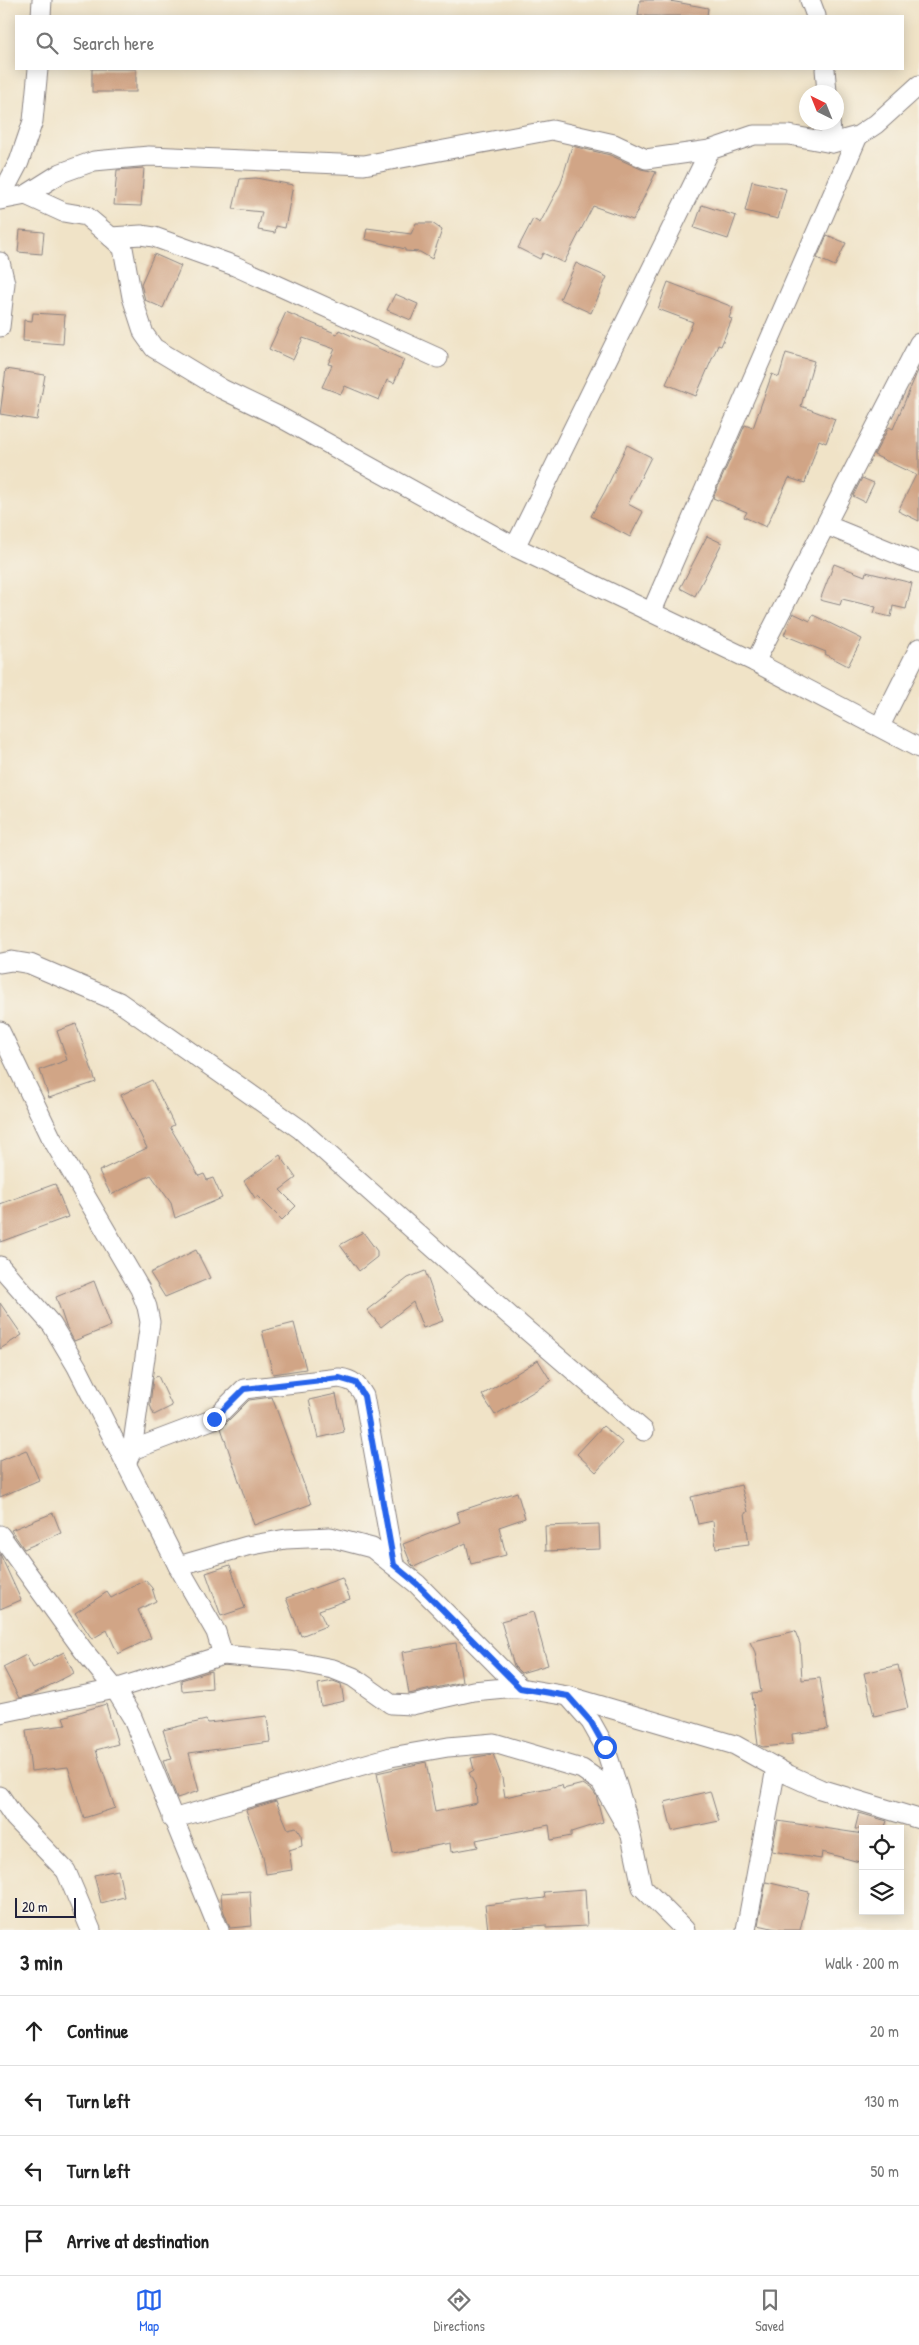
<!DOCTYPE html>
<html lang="en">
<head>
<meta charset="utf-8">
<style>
	:root { --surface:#fff; --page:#f6f6f6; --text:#222; --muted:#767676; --line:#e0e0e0; --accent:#2563eb }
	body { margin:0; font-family:"Patrick Hand",sans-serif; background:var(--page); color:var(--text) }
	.controls { position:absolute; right:15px; bottom:15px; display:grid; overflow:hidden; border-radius:0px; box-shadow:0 2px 12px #0003 }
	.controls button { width:45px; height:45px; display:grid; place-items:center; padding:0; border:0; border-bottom:1px solid var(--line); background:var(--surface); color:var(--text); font:25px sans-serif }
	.compass { position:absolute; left:799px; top:85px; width:45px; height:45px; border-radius:50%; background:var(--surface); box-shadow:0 2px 12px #0003; rotate:317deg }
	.scale { position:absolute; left:15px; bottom:12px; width:61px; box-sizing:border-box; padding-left:5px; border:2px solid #22223b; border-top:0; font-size:14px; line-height:18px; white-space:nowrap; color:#22223b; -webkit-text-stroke:4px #f7f3e8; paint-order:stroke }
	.stop { position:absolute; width:15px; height:15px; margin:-11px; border:4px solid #2563eb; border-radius:50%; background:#fff }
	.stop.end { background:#2563eb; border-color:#fff; box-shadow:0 1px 5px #0008 }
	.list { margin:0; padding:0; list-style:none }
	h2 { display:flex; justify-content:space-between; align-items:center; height:65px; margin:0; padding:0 20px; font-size:21px }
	h2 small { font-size:16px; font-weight:400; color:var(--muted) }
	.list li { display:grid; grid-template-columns:32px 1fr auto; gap:15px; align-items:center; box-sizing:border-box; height:70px; padding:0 20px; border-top:1px solid var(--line) }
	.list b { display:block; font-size:19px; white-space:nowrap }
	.list em { font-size:16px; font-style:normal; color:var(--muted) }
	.icon { flex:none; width:28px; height:28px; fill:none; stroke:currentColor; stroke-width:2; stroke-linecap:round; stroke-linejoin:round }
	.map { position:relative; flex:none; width:919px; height:1930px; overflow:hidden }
	.search { position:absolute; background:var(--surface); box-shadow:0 2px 12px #0003; left:15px; right:15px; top:15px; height:55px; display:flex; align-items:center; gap:12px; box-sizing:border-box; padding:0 18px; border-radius:0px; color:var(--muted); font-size:19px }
	.sheet { height:345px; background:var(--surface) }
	nav { display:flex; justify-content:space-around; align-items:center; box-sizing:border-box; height:70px; border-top:1px solid var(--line); background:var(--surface); font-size:14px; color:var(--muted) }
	nav a { display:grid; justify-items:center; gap:2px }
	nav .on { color:var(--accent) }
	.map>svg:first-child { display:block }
	.building { fill:#d1a586 }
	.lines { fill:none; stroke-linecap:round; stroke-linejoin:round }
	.minor-casing { stroke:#898281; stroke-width:21 }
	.minor { stroke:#fff; stroke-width:19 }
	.route { stroke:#2563eb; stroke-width:6 }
</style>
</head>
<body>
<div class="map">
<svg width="919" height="1930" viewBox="0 0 919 1930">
	<rect width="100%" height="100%" fill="#f7f3e8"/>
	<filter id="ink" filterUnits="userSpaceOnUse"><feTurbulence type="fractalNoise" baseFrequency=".02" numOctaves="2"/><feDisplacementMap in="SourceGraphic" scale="10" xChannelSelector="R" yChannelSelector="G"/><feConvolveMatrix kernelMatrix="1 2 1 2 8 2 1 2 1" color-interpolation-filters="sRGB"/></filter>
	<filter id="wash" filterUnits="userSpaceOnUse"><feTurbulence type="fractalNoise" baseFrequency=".0096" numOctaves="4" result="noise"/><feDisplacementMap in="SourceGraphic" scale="20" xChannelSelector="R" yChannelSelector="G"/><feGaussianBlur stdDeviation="1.12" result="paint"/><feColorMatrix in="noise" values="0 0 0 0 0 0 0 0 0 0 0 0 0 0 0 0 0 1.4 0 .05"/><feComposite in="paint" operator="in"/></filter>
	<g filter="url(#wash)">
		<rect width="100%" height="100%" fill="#f0e3c7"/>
		<g id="blocks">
			<g class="building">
				<polygon points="640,0 665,0 708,8 707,16 638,16"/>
				<rect x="92" y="69" width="44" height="23"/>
				<polygon points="572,146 610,155 641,169 656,172 633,220 593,206 564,263 543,253 540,259 518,248 533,219 540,223 561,183"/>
				<polygon points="144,168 141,206 114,205 117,170"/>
				<polygon points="256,178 293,185 285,228 276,226 275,233 258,230 262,212 233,209 240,179"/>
				<polygon points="752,181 786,189 778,219 745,211"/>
				<polygon points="702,205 736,216 728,239 694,228"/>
				<polygon points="416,223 432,223 442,230 432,259 420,252 405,251 405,249 365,239 367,228 411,234"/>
				<polygon points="20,230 44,232 42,254 18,252"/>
				<polygon points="827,235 846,243 835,266 817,258"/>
				<polygon points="154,254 181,266 163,308 145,300 141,284"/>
				<polygon points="576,263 607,277 591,313 560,299"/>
				<polygon points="668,282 733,307 729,318 732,319 721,346 718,345 696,396 666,384 693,322 658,309"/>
				<polygon points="395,294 418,304 411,320 387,310"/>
				<polygon points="286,312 337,334 339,330 404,360 394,383 387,380 379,400 345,386 341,394 322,387 332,365 328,364 335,349 303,338 293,360 269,349"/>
				<polygon points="33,313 65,315 63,344 23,341 24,320 32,321"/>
				<polygon points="786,353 814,361 801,406 835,419 826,443 819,440 805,483 789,478 766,527 744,517 747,512 713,498 745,425 753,428 772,374 779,377"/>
				<polygon points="919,368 919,521 898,511 916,475 874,455 889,427 893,429"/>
				<polygon points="6,369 45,375 37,420 0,414"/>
				<polygon points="627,445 651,457 628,504 643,512 630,537 591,516 605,491"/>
				<polygon points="862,478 874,483 865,502 853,496"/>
				<polygon points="707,536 722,543 695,596 680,588"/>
				<polygon points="834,564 865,576 866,572 912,583 906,609 893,606 891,617 874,613 876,607 842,599 840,605 820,600"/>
				<polygon points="793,613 810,621 813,615 862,639 848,666 825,654 826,652 784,635"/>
				<polygon points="76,1024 96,1082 49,1098 40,1070 67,1060 57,1031"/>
				<polygon points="152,1080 174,1125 170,1127 199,1176 204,1174 207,1180 213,1178 222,1198 175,1218 171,1203 151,1175 111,1195 99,1171 147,1148 121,1095"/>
				<polygon points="280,1155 296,1178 280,1190 296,1206 282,1220 258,1196 255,1198 244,1181"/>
				<polygon points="55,1184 68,1217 0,1242 0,1204"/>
				<polygon points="363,1232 377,1251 377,1257 359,1271 340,1245"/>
				<polygon points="196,1250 210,1278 165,1297 150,1273"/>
				<polygon points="425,1271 443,1321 423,1328 413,1302 381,1327 367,1310 408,1278"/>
				<polygon points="94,1281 111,1326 74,1341 66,1326 56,1297"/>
				<polygon points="0,1303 22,1335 0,1349"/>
				<polygon points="294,1323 306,1369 273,1374 262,1331"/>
				<polygon points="538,1360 551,1381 495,1415 482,1395"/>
				<polygon points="158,1376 172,1406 154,1415 150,1405 153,1378"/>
				<polygon points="336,1394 344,1432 318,1438 309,1400"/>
				<polygon points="272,1397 311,1504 254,1525 221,1428 249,1400"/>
				<polygon points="603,1426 623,1443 596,1472 577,1454"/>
				<polygon points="26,1450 39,1480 0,1497 0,1461"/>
				<polygon points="741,1485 748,1512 745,1513 749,1544 716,1548 713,1521 698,1524 691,1497"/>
				<polygon points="517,1492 525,1518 499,1527 506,1555 471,1564 466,1543 414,1567 411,1564 403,1544 460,1522 457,1512"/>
				<polygon points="53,1513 61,1533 24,1549 11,1530"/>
				<polygon points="599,1524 600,1549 546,1551 545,1526"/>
				<polygon points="0,1554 21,1600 0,1609"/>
				<polygon points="230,1565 245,1608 221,1616 206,1573"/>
				<polygon points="342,1578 350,1599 319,1610 326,1626 301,1636 286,1598"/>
				<polygon points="145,1580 152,1588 156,1601 138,1610 151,1638 118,1654 107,1630 92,1639 75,1613 107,1592 111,1598"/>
				<polygon points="533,1612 548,1665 521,1673 514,1666 501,1621"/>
				<polygon points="795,1631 800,1644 802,1680 820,1678 828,1729 792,1734 793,1744 763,1747 758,1745 752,1693 761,1692 755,1652 750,1642"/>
				<polygon points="456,1643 462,1682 409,1694 402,1652"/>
				<polygon points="64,1652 74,1673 31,1695 19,1698 3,1667 26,1655 33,1668"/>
				<polygon points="898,1665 908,1708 874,1716 864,1673"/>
				<polygon points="211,1671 212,1688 182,1691 181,1680"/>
				<polygon points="333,1681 341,1684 344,1701 321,1706 318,1684"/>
				<polygon points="106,1704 118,1744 96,1750 115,1808 84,1818 68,1767 31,1771 26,1730 66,1725 63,1717"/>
				<polygon points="267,1716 270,1742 189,1753 199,1791 177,1798 163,1761 172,1759 163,1730 206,1720 208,1723"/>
				<polygon points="493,1754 502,1778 505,1797 562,1785 563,1789 583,1784 592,1790 596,1795 603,1822 571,1832 571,1836 551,1840 549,1825 476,1840 478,1847 451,1852 450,1843 393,1854 377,1773 426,1762 435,1812 477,1803 475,1785 469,1773 474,1770 471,1758"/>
				<polygon points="710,1791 719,1821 672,1831 665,1802"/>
				<polygon points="276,1801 288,1829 296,1827 301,1834 302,1846 289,1850 292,1870 266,1874 263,1856 246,1810"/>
				<polygon points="859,1813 887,1821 884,1829 855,1829"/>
				<polygon points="778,1821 863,1834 863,1863 822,1852 821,1859 772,1851"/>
				<polygon points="118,1870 124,1897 101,1903 94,1875"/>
				<polygon points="766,1882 809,1892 800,1930 781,1930 758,1925"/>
				<polygon points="585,1889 587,1926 546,1928 546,1925 488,1930 485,1905 545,1898 544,1892"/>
				<polygon points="250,1891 252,1926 230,1928 222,1907 221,1893"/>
			</g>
		</g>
	</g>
	<g filter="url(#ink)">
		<use href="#blocks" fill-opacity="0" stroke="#898281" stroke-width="1"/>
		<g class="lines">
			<g class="minor-casing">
				<g id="minor">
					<polyline points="810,0 816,16"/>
					<polyline points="41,16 42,0"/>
					<polyline points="825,69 827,92"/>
					<polyline points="830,122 832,143"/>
					<polyline points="26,195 61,173 94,161 149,156 364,165 552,130 614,144 646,159 710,150 754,135 789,135 832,143 858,136 876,124 919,85"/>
					<polyline points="0,198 19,162 33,121 38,69"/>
					<polyline points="0,200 26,195 63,212 86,216 111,237 123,248 132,297 144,334 154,348 222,389 278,416 515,547 755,662 919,748"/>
					<polyline points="111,237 141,235 154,237 235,266 438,358"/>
					<polyline points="0,262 5,283 0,327"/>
					<polyline points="826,525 919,563"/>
					<polyline points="515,547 710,150"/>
					<polyline points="652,611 858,136"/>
					<polyline points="755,662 919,343"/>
					<polyline points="880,726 919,648"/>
					<polyline points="0,963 12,961 30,964 119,1002 300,1129 509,1315 644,1431"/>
					<polyline points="0,1031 51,1137 140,1289 147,1307 150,1322 132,1450 126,1464"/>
					<polyline points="0,1266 52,1325 77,1367 178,1566 216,1632 223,1655"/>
					<path d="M132 1450 214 1419 244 1389 339 1378C353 1380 357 1384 364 1396L394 1565"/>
					<polyline points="0,1535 83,1650 115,1689 132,1717 219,1930"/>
					<polyline points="178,1566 247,1546 286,1539 330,1537 372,1548 417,1584 520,1688"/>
					<polyline points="569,1697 591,1722 605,1747 627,1817 642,1887 685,1930"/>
					<polyline points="0,1713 115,1689 223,1655 292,1661 333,1669 353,1677 391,1704 412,1705 473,1691 505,1688 520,1688 568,1696 735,1745 789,1775 820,1789 919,1819"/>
					<polyline points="0,1796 15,1818 66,1871 91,1930"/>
					<polyline points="172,1819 391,1757 448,1747 494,1743 582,1769 601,1782 630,1833"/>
					<polyline points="746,1930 776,1768"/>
				</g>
			</g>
			<use href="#minor" class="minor"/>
		</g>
	</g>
	<g class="lines" filter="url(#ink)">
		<polyline class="route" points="214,1419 244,1389 339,1378 356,1383 364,1396 394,1565 417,1584 520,1688 568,1696 591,1722 605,1747"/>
	</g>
</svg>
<div class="controls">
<button><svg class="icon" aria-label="locate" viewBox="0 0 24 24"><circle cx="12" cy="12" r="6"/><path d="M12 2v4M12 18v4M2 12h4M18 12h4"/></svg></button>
<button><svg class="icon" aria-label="layers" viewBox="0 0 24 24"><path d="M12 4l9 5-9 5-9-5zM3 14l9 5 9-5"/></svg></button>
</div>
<svg class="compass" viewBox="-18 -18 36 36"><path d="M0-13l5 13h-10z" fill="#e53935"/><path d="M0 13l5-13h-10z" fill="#767676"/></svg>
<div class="scale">20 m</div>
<div class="stop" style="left:605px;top:1747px"></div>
<div class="stop end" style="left:214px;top:1419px"></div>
<div class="search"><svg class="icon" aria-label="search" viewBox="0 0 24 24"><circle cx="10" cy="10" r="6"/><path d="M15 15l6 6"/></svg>Search here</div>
</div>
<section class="sheet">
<h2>3 min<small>Walk · 200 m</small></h2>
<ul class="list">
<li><svg class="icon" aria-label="ahead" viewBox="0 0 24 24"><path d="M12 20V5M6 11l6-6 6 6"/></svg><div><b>Continue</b></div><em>20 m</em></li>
<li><svg class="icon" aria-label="left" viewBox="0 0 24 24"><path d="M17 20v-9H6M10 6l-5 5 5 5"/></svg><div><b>Turn left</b></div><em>130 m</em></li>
<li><svg class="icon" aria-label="left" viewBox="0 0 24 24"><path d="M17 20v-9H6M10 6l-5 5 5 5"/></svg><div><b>Turn left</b></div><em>50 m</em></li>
<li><svg class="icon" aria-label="arrive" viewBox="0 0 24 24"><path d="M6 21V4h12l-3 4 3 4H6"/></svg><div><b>Arrive at destination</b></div></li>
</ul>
</section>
<nav>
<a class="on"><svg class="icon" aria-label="map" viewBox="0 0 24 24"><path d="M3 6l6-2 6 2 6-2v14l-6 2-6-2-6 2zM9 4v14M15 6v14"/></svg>Map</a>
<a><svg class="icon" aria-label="directions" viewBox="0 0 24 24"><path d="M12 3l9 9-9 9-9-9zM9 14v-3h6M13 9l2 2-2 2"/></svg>Directions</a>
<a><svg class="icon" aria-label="saved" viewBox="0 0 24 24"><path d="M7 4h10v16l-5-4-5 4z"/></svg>Saved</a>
</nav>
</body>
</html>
